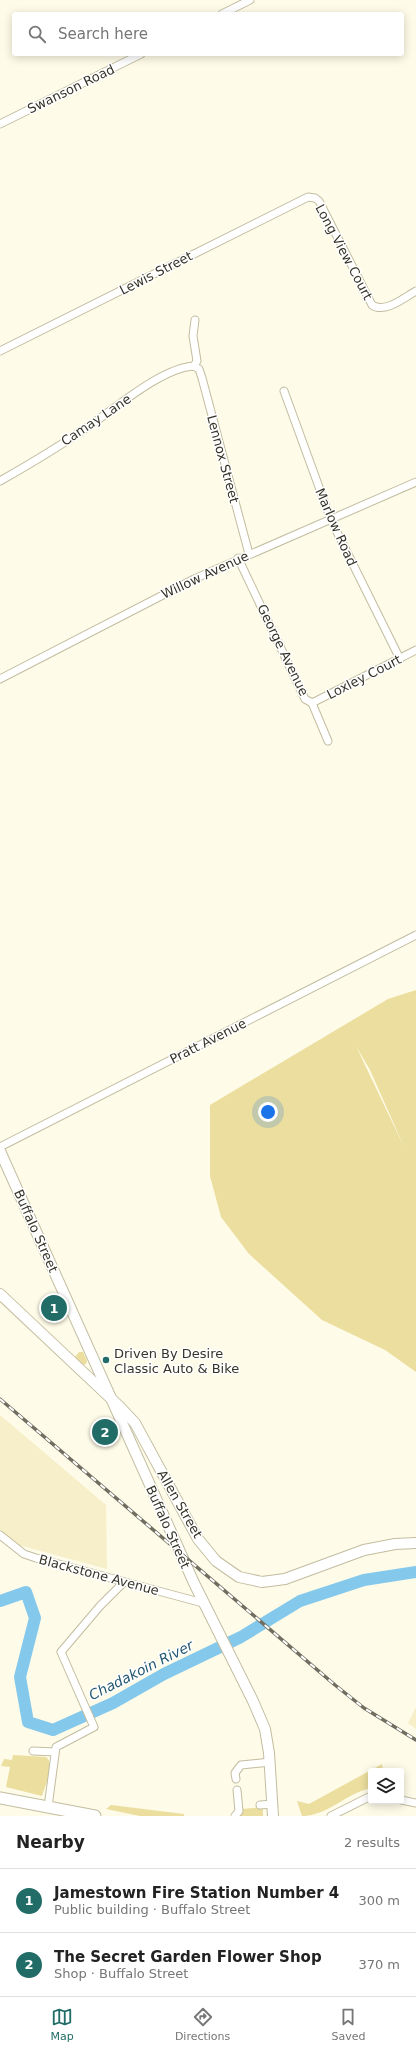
<!DOCTYPE html>
<html lang="en">
<head>
<meta charset="utf-8">
<style>
	:root { --surface:#fff; --page:#f6f6f6; --text:#222; --muted:#767676; --line:#e0e0e0; --accent:#216c66 }
	body { margin:0; font-family:"DejaVu Sans",sans-serif; background:var(--page); color:var(--text) }
	.controls { position:absolute; right:12px; bottom:12px; display:grid; overflow:hidden; border-radius:4px; box-shadow:0 2px 10px #0003 }
	.controls button { width:36px; height:36px; display:grid; place-items:center; padding:0; border:0; border-bottom:1px solid var(--line); background:var(--surface); color:var(--text); font:20px sans-serif }
	.you { position:absolute; left:268px; top:1112px; width:14px; height:14px; margin:-10px; border:3px solid #fff; border-radius:50%; background:#1a73e8; box-shadow:0 0 0 6px #1a73e833 }
	.badge { display:grid; place-items:center; width:26px; height:26px; border-radius:50%; background:var(--accent); color:#fff; font-size:13px; font-weight:700 }
	.pin { position:absolute; translate:-50% -50%; border:2px solid #fff; box-shadow:0 1px 4px #0006 }
	.list { margin:0; padding:0; list-style:none }
	h2 { display:flex; justify-content:space-between; align-items:center; height:52px; margin:0; padding:0 16px; font-size:17px }
	h2 small { font-size:13px; font-weight:400; color:var(--muted) }
	.list li { display:grid; grid-template-columns:26px 1fr auto; gap:12px; align-items:center; box-sizing:border-box; height:64px; padding:0 16px; border-top:1px solid var(--line) }
	.list b { display:block; font-size:15px; white-space:nowrap }
	.list p { margin:0; font-size:13px; white-space:nowrap; color:var(--muted) }
	.list em { font-size:13px; font-style:normal; color:var(--muted) }
	.icon { flex:none; width:22px; height:22px; fill:none; stroke:currentColor; stroke-width:2; stroke-linecap:round; stroke-linejoin:round }
	.map { position:relative; flex:none; width:416px; height:1816px; overflow:hidden }
	.search { position:absolute; background:var(--surface); box-shadow:0 2px 10px #0003; left:12px; right:12px; top:12px; height:44px; display:flex; align-items:center; gap:10px; box-sizing:border-box; padding:0 14px; border-radius:4px; color:var(--muted); font-size:15px }
	.sheet { height:180px; background:var(--surface) }
	nav { display:flex; justify-content:space-around; align-items:center; box-sizing:border-box; height:56px; border-top:1px solid var(--line); background:var(--surface); font-size:11px; color:var(--muted) }
	nav a { display:grid; justify-items:center; gap:2px }
	nav .on { color:var(--accent) }
	.map>svg:first-child { display:block }
	.built { fill:#f6efc9 }
	.green { fill:#ebde9e; fill-rule:evenodd }
	.lines { fill:none; stroke-linecap:round; stroke-linejoin:round }
	.river { stroke:#84c8ec; stroke-width:12 }
	.street-casing { stroke:#c2bda0; stroke-width:9 }
	.secondary-casing { stroke:#c2bda0; stroke-width:12 }
	.primary-casing { stroke:#c2bda0; stroke-width:13 }
	.street { stroke:#fff; stroke-width:7 }
	.secondary { stroke:#fff; stroke-width:10 }
	.primary { stroke:#fff; stroke-width:11 }
	.rail-casing { stroke:#706e60; stroke-width:3.5 }
	.rail { stroke:#fff; stroke-width:2; stroke-dasharray:6; stroke-linecap:butt }
	.poi-dot { fill:#216c66; stroke:#fff; stroke-width:1.5 }
	.labels { text-anchor:middle; dominant-baseline:central; stroke-width:3; stroke-linejoin:round; paint-order:stroke }
	.street-label { font-size:13px; fill:#363428; stroke:#fff }
	.poi-label { font-size:13px; fill:#363428; stroke:#fff; text-anchor:start }
	.water-label { font-size:14px; font-style:italic; fill:#245972; stroke:#fff }
</style>
</head>
<body>
<div class="map">
<svg width="416" height="1816" viewBox="0 0 416 1816">
	<rect width="100%" height="100%" fill="#fefbe8"/>
	<g class="built">
		<polygon points="0,1415 106,1505 107,1569 15,1544 0,1531"/>
		<polygon points="416,1707 416,1729 408,1723"/>
	</g>
	<g class="green">
		<path d="M416 990V1372L385 1350 322 1320 249 1254 221 1217 210 1176V1105L388 999ZM356 1046 370 1070 405 1149Z"/>
		<polygon points="79,1352 83,1352 87,1361 86,1364 83,1365 75,1357"/>
		<path d="M13 1755 46 1757C56 1765 45 1785 42 1796L6 1787 10 1767 1 1766 4 1759 12 1760Z"/>
		<path d="M382 1764 383 1771H371V1788C346 1793 328 1816 302 1816L297 1801 309 1804Z"/>
		<polygon points="111,1805 184,1814 184,1816 140,1816 106,1809"/>
		<polygon points="263,1807 263,1816 240,1816 242,1809"/>
	</g>
	<g class="lines">
		<polyline class="river" points="0,1601 26,1592 35,1618 20,1677 28,1722 53,1730 113,1703 164,1674 241,1637 300,1601 364,1580 416,1572"/>
		<g class="street-casing">
			<g id="street">
				<polyline points="222,14 250,0"/>
				<polyline points="0,124 141,54"/>
				<path d="M0 351 308 197 315 198 319 201 372 305C385 314 405 297 416 291"/>
				<polyline points="194,366 199,369 202,378 249,554"/>
				<polyline points="194,366 197,361 193,336 195,320"/>
				<polyline points="284,391 331,520 400,659"/>
				<path d="M0 481C30 464 60 446 89 426 116 408 161 368 194 366"/>
				<polyline points="238,558 305,699 312,703 328,741"/>
				<polyline points="0,679 194,579 416,482"/>
				<polyline points="312,703 416,650"/>
				<polyline points="0,1147 416,935"/>
				<polyline points="0,1535 24,1554 36,1558 203,1603"/>
				<polyline points="33,1751 55,1752"/>
				<polyline points="236,1779 235,1773 241,1765 270,1762"/>
				<polyline points="401,1800 416,1803"/>
				<polyline points="260,1805 273,1804"/>
				<polyline points="48,1807 56,1747 94,1727 61,1652 100,1606 124,1582"/>
				<polyline points="235,1816 239,1811 237,1790"/>
				<polyline points="331,1816 371,1796"/>
			</g>
		</g>
		<g class="secondary-casing">
			<g id="secondary">
				<polyline points="0,1151 194,1583 253,1701 265,1729 269,1753 273,1816"/>
				<polyline points="0,1294 120,1407 135,1423 198,1539 216,1561 239,1577 262,1582 285,1579 364,1550 395,1544 416,1543"/>
			</g>
		</g>
		<g class="primary-casing">
			<polyline id="primary" points="0,1798 95,1816"/>
		</g>
		<use href="#street" class="street"/>
		<use href="#secondary" class="secondary"/>
		<use href="#primary" class="primary"/>
		<g class="rail-casing">
			<polyline id="rail" points="0,1399 335,1685 364,1708 416,1740"/>
		</g>
		<use href="#rail" class="rail"/>
	</g>
	<circle class="poi-dot" cx="106" cy="1360" r="4"/>
	<g class="labels">
		<g class="street-label">
			<text transform="translate(71 89) rotate(-26)">Swanson Road</text>
			<text transform="translate(344 252) rotate(62)">Long View Court</text>
			<text transform="translate(156 273) rotate(-27)">Lewis Street</text>
			<text transform="translate(96 420) rotate(-34)">Camay Lane</text>
			<text transform="translate(223 459) rotate(75)">Lennox Street</text>
			<text transform="translate(336 527) rotate(66)">Marlow Road</text>
			<text transform="translate(205 575) rotate(-25)">Willow Avenue</text>
			<text transform="translate(283 650) rotate(64)">George Avenue</text>
			<text transform="translate(364 677) rotate(-27)">Loxley Court</text>
			<text transform="translate(208 1041) rotate(-27)">Pratt Avenue</text>
			<text transform="translate(36 1231) rotate(66)">Buffalo Street</text>
			<text transform="translate(180 1504) rotate(60)">Allen Street</text>
			<text transform="translate(168 1527) rotate(66)">Buffalo Street</text>
			<text transform="translate(99 1575) rotate(15)">Blackstone Avenue</text>
		</g>
		<g class="poi-label">
			<text x="114" y="1353">Driven By Desire<tspan x="114" dy="15">Classic Auto &amp; Bike</tspan></text>
		</g>
		<g class="water-label">
			<text transform="translate(141 1670) rotate(-27)">Chadakoin River</text>
		</g>
	</g>
</svg>
<div class="controls">
<button><svg class="icon" aria-label="layers" viewBox="0 0 24 24"><path d="M12 4l9 5-9 5-9-5zM3 14l9 5 9-5"/></svg></button>
</div>
<div class="you"></div>
<div class="pin badge" style="left:54px;top:1308px">1</div>
<div class="pin badge" style="left:105px;top:1432px">2</div>
<div class="search"><svg class="icon" aria-label="search" viewBox="0 0 24 24"><circle cx="10" cy="10" r="6"/><path d="M15 15l6 6"/></svg>Search here</div>
</div>
<section class="sheet">
<h2>Nearby<small>2 results</small></h2>
<ul class="list">
<li><span class="badge">1</span><div><b>Jamestown Fire Station Number 4</b><p>Public building · Buffalo Street</p></div><em>300 m</em></li>
<li><span class="badge">2</span><div><b>The Secret Garden Flower Shop</b><p>Shop · Buffalo Street</p></div><em>370 m</em></li>
</ul>
</section>
<nav>
<a class="on"><svg class="icon" aria-label="map" viewBox="0 0 24 24"><path d="M3 6l6-2 6 2 6-2v14l-6 2-6-2-6 2zM9 4v14M15 6v14"/></svg>Map</a>
<a><svg class="icon" aria-label="directions" viewBox="0 0 24 24"><path d="M12 3l9 9-9 9-9-9zM9 14v-3h6M13 9l2 2-2 2"/></svg>Directions</a>
<a><svg class="icon" aria-label="saved" viewBox="0 0 24 24"><path d="M7 4h10v16l-5-4-5 4z"/></svg>Saved</a>
</nav>
</body>
</html>
